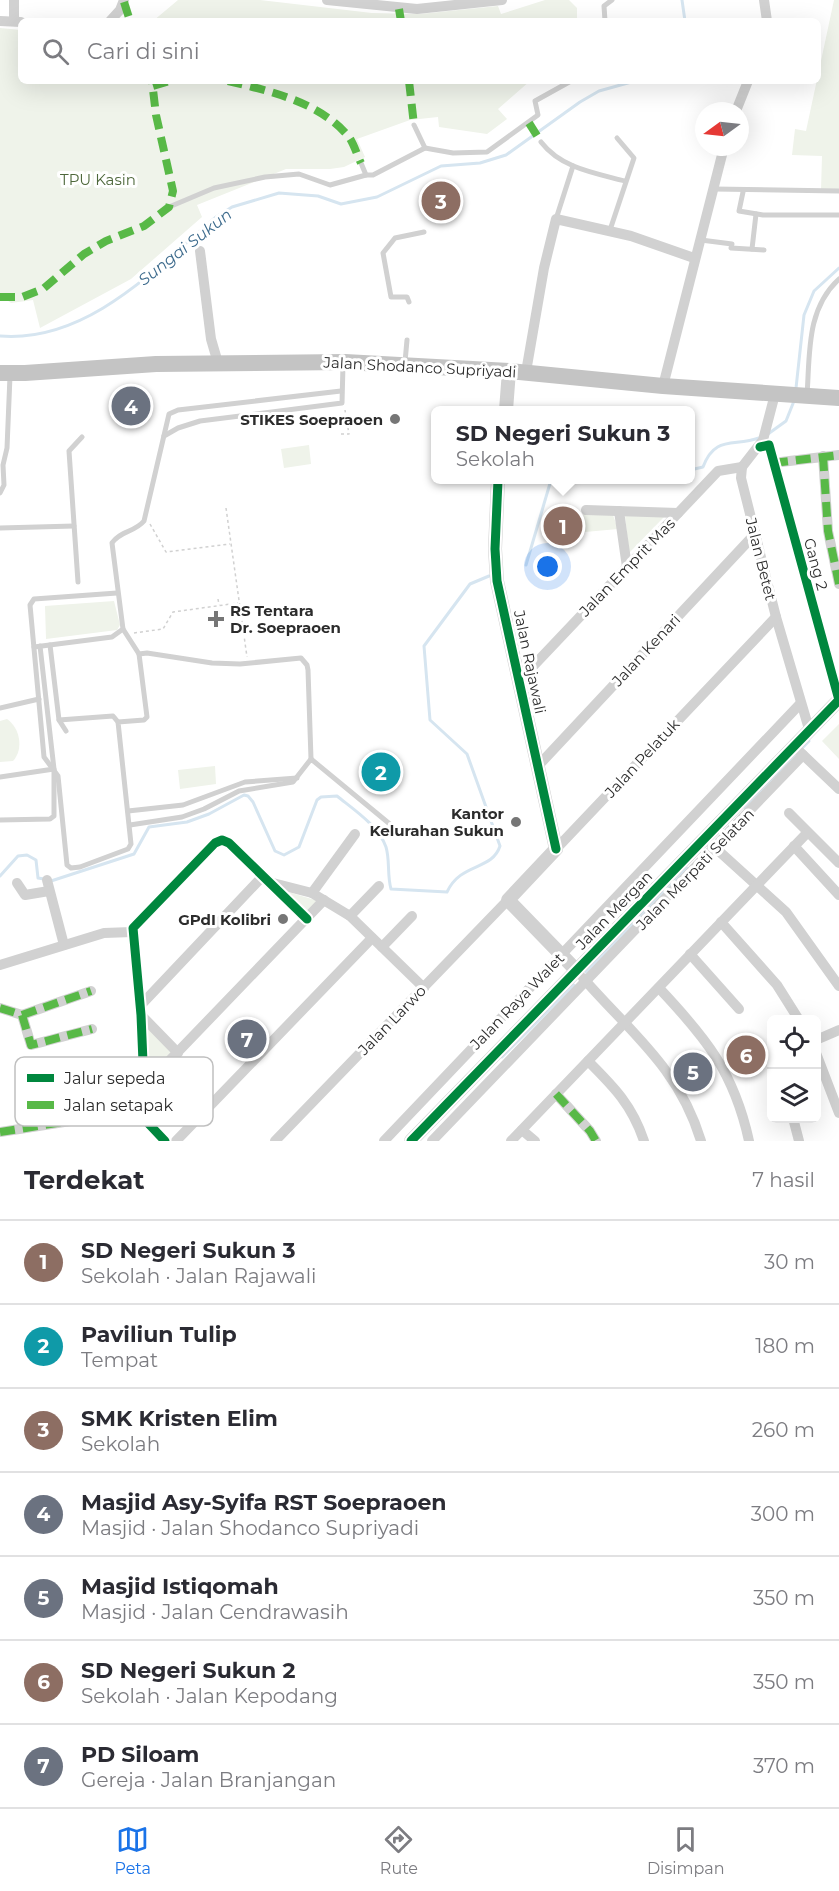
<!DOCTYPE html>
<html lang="id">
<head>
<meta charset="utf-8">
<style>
	:root { --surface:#fff; --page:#f7f7f7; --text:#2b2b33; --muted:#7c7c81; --line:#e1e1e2; --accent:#1a73e8 }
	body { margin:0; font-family:Montserrat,sans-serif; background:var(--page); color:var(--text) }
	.controls { position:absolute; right:18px; bottom:18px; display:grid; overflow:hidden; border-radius:9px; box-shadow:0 6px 24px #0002 }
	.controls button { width:54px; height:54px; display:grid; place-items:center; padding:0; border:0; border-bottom:2px solid var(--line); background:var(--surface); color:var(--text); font:30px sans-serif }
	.compass { position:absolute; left:695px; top:102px; width:54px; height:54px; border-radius:50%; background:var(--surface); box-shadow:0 6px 24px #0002; rotate:255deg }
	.you { position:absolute; left:548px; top:567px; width:21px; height:21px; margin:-15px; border:4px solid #fff; border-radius:50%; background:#1a73e8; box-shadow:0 0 0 9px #1a73e833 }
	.badge { display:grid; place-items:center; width:39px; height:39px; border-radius:50%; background:var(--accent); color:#fff; font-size:20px; font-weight:700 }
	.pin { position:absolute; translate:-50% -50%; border:3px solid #fff; box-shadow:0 2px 6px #0006 }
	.popup { position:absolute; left:431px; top:406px; width:264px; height:78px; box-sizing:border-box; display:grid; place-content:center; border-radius:9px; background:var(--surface); filter:drop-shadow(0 2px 4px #0005); font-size:20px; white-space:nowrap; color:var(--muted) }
	.popup b { font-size:22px; color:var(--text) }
	.popup::after { content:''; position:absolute; left:50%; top:100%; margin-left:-12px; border:12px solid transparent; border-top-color:var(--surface) }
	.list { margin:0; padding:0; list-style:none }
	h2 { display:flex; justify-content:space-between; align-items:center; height:78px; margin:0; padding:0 24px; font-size:26px }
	h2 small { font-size:20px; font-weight:400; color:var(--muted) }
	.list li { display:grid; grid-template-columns:39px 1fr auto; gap:18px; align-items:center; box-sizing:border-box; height:84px; padding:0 24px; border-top:2px solid var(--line) }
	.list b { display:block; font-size:22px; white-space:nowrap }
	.list p { margin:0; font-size:20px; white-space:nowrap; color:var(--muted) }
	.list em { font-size:20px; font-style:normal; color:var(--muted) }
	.icon { flex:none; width:33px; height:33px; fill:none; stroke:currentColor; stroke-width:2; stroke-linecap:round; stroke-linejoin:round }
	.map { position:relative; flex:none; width:839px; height:1141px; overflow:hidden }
	.search { position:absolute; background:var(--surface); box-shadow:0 6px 24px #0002; left:18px; right:18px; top:18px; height:66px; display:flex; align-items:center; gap:15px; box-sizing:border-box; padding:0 21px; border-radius:9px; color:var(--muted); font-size:22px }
	.sheet { height:666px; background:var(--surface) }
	nav { display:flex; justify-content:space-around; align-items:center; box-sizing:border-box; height:84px; border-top:2px solid var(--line); background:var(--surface); font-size:16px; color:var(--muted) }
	nav a { display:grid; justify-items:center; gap:3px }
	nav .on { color:var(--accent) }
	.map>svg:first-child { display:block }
	.green { fill:#eff3ea }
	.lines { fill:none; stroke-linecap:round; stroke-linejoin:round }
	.stream { stroke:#d6e5f0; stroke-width:3 }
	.path { stroke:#d1d1d1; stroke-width:1.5; stroke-dasharray:3 3; stroke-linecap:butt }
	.service { stroke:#d1d1d1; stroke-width:5 }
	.minor { stroke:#d1d1d1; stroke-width:10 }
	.tertiary { stroke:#d1d1d1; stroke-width:14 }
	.primary { stroke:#c4c4c4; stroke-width:16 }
	.quiet { stroke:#58b947; stroke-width:8; stroke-dasharray:15 8; stroke-linecap:butt }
	.cycleway-casing { stroke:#fff; stroke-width:13 }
	.cycleway { stroke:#00873e; stroke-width:9 }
	.poi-dot { fill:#767676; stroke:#fff; stroke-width:2 }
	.labels { text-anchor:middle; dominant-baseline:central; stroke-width:6; stroke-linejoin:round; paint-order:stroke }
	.park-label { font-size:15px; fill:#4d673a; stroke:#fff }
	.street-label { font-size:15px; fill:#2c2c2c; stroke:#fff }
	.poi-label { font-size:15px; font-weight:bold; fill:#2c2c2c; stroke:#fff; text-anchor:end }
	.water-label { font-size:16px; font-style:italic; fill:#3c6a8c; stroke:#fff }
	.key { fill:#fff; stroke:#c0c0c0; stroke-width:1.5 }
	.key-label { font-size:16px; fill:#2c2c2c }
</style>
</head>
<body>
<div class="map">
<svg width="839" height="1141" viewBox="0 0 839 1141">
	<rect width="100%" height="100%" fill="#fff"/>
	<g class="green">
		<polygon points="178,0 260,0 372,13 420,14 498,6 501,14 545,0 569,0 577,8 577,21 153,21"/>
		<polygon points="834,0 839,0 839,190 821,190 822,156 792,155 795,129 806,131"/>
		<polygon points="0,28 21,30 21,81 530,81 498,109 507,119 487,134 439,127 438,117 410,120 357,139 365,157 344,167 330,169 286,169 197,205 202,217 131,279 40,328 33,300 11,303 0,295"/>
		<polygon points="309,445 311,464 284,468 281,449"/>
		<polygon points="583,513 613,515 618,529 585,532"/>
		<polygon points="625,515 664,517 629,553"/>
		<polygon points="114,601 120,625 117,630 46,639 45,606"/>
		<path d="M7 719C20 728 24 749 13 761L0 762V721Z"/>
		<polygon points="839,724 839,759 822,741"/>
		<polygon points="215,766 216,784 180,789 178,770"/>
		<polygon points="285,891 315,900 317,900 308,913"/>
		<polygon points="150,1029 171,1052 151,1074 148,1071 146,1030"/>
	</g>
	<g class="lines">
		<g class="stream">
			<polyline points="682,0 685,21"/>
			<path d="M0 336C87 343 155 269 216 217L232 207 279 193 318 196 341 204 377 197 441 166 480 163 506 155 580 102 599 91 635 81"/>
			<polyline points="796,388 804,315 814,291 839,268"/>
			<polyline points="768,434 786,421 794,401"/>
			<path d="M690 470 703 467C715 435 733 447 759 438"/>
			<polyline points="526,565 551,480"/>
			<polyline points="745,808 809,741"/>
			<polyline points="0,876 18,856 27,855 36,860 38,878 44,879"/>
			<path d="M51 881 134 854 149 827 187 822 209 814 244 795 248 796 253 802 275 851 284 855 299 847 317 800 321 797 337 796C353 809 379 826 386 847 390 860 387 875 391 889L447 892C461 862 492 871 500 846L467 754 430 720 424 646 470 584 489 576"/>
			<polyline points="586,972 687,868"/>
			<polyline points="502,1057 574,985"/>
		</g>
		<g class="path">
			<polyline points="341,434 349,434 345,410"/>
			<polyline points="226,508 247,657"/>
			<polyline points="150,524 166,552 230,544"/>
			<polyline points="218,599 219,605"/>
			<polyline points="134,633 163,629 173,612 238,603"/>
		</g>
		<g class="service">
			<polyline points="605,21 604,6 612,0"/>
			<polyline points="414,125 425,148 453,153 487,152 538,115 535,101 571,81"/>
			<path d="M541 142C561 168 594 173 625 181"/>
			<polyline points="361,163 366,175 373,175 425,148"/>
			<polyline points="714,189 839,191"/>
			<polyline points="743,192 739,211 763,215 839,215"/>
			<polyline points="169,207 214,188 265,177 299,174 330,185 366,175"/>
			<polyline points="556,219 573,166"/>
			<polyline points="610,230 634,158 617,138"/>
			<polyline points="701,240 732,244 731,248 764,250"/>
			<polyline points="752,249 756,214"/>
			<polyline points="409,302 407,297 391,297 383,253 395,238 424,232"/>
			<polyline points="405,362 407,340"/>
			<path d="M807 395C810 354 806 309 839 279"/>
			<polyline points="164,436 178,428 200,421 342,403 343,365"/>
			<polyline points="0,493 4,485 3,465 7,448 10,376"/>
			<polyline points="0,528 74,526"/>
			<polyline points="78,582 69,451 82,437"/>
			<polyline points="117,593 34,599 30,605 44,757 58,776 67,865 71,868 80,867 128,849 131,844 118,722 144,720 147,717 139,654 147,653 212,663 240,664 301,658 307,665 308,670 311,759"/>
			<polyline points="123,629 139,654"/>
			<polyline points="50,645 59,720 66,731"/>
			<path d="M34 647 112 637 123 629 112 543C120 531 135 532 144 521L169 414 178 410 341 391"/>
			<polyline points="0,708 39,699"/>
			<polyline points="59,720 113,716 118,722"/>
			<polyline points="0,777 54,769"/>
			<polyline points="128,811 183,805 245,782 297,778"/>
			<polyline points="0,820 50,819 54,816 54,769 40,646"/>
			<polyline points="130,825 182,817 204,809 239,791 293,782 311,759 391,825"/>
		</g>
		<g class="minor">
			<polyline points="327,0 417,9 502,0"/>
			<polyline points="764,0 767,21"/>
			<polyline points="0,21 21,22"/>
			<polyline points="14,21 14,0"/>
			<polyline points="110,21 120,10 124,0"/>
			<polyline points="736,111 748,81"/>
			<polyline points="200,251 211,339 218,363"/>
			<polyline points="526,372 544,268 556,219 631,236 694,258"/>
			<polyline points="663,386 724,147"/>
			<polyline points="775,394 763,440 742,467 741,478 776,617 809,729"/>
			<polyline points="760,447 769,445 839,700"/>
			<polyline points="823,456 828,531 839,584"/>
			<polyline points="773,463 839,455"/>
			<polyline points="586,510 678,513"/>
			<polyline points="619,511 627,567"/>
			<polyline points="519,681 718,471 742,467"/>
			<polyline points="800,752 839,789"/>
			<polyline points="538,766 754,535"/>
			<polyline points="789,813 839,863"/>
			<polyline points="711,844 786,912 839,986"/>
			<polyline points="794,846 839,895"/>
			<polyline points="556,849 776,617"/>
			<polyline points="47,880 64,945"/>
			<polyline points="269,882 312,893 350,916 424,988"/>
			<polyline points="17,883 25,895 49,891"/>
			<polyline points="312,893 355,834"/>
			<polyline points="350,916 379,886"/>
			<polyline points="721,922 777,985 799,1020"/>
			<polyline points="382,947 412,916"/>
			<polyline points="690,954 739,1009"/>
			<polyline points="0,965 104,933 132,932"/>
			<path d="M583 978C631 1033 679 1068 701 1141"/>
			<path d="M659 988C706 1038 734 1072 749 1141"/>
			<polyline points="140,1006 262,877"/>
			<polyline points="0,1008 22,1015 31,1045 92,1029"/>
			<polyline points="22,1015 91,991"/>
			<polyline points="141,1015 178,1053"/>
			<polyline points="816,1040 839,1030"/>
			<polyline points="816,1053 839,1113"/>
			<path d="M588 1061C614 1087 632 1105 644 1141"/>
			<polyline points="145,1086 324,900"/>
			<polyline points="556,1094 590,1131 596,1141"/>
			<polyline points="793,1118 799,1141"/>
			<polyline points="522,1130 535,1141"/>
			<polyline points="0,1132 77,1120"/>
			<polyline points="165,1141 147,1122 145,1109 141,1015 133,928 215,843 222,840 229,843 307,919"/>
			<polyline points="176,1141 372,938"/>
			<polyline points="275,1141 508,900"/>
			<polyline points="384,1141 800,704"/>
			<polyline points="432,1141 803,755"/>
			<polyline points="511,1141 807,833"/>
		</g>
		<g class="tertiary">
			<polyline points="506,410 509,371"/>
			<polyline points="498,480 495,549 497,581 556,849 508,900 577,971"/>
			<polyline points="411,1141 839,700"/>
		</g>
		<polyline class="primary" points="0,373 25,373 156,364 345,362 509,371 663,386 839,398"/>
		<g class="quiet">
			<polyline points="124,2 130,21"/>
			<polyline points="399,9 401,21"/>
			<path d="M228 81C270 91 320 102 349 137 354 144 357 155 361 163"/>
			<polyline points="409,81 414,125"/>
			<polyline points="153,86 170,81"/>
			<polyline points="529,123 541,142"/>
			<polyline points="0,297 22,297 43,289 84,254 106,241 144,226 169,207 173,191 156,115 152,81"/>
			<polyline points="823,456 828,531 839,584"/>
			<polyline points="773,463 839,455"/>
			<polyline points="0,1008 22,1015 31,1045 92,1029"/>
			<polyline points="22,1015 91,991"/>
			<polyline points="556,1094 590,1131 596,1141"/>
			<polyline points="0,1132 77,1120"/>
		</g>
		<g class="cycleway-casing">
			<g id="cycleway">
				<polyline points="498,480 495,549 497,581 556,849"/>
				<polyline points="165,1141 147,1122 145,1109 141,1015 133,928 215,843 222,840 229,843 307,919"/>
				<polyline points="411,1141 839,700 769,445 760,447"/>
			</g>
		</g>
		<use href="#cycleway" class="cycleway"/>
	</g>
	<g class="poi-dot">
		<circle cx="395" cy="419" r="6"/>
		<path d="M213 610h6v6h6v6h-6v6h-6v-6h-6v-6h6z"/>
		<circle cx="516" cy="822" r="6"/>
		<circle cx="283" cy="919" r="6"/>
	</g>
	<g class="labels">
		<g class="park-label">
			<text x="98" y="179">TPU Kasin</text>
		</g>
		<g class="street-label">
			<text transform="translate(420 367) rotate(3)">Jalan Shodanco Supriyadi</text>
			<text transform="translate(761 559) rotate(76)">Jalan Betet</text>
			<text transform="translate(816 564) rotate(75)">Gang 2</text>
			<text transform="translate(627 567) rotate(-46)">Jalan Emprit Mas</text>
			<text transform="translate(646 650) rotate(-47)">Jalan Kenari</text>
			<text transform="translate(530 662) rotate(78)">Jalan Rajawali</text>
			<text transform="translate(642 758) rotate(-47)">Jalan Pelatuk</text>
			<text transform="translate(695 869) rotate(-46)">Jalan Merpati Selatan</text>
			<text transform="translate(614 910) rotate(-46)">Jalan Mergan</text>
			<text transform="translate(517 1001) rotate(-46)">Jalan Raya Walet</text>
			<text transform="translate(392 1020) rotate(-46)">Jalan Larwo</text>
		</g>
		<g class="poi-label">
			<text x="383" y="419">STIKES Soepraoen</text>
			<text x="230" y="610" text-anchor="start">RS Tentara<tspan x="230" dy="17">Dr. Soepraoen</tspan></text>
			<text x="504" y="813">Kantor<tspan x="504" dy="17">Kelurahan Sukun</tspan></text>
			<text x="271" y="919">GPdI Kolibri</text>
		</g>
		<g class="water-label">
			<text transform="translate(185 247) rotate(-38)">Sungai Sukun</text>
		</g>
	</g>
	<rect x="15" y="1057" width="198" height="69" rx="9" class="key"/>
	<rect x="27" y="1074" width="27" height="8" fill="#00873e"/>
	<rect x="27" y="1101" width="27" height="8" fill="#58b947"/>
	<g class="key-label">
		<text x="64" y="1084">Jalur sepeda</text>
		<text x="64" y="1111">Jalan setapak</text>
	</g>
</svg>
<div class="controls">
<button><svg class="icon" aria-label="locate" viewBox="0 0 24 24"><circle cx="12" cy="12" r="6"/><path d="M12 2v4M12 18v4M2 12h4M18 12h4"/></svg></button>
<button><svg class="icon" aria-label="layers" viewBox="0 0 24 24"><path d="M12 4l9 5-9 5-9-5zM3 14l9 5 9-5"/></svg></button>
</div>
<svg class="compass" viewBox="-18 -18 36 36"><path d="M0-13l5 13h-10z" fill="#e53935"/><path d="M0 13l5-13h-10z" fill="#7c7c81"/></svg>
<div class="you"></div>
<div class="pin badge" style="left:563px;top:526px;background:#8d6e63">1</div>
<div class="popup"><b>SD Negeri Sukun 3</b>Sekolah</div>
<div class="pin badge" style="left:381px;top:772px;background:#0f9aa8">2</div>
<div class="pin badge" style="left:441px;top:201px;background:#8d6e63">3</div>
<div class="pin badge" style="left:131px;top:406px;background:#6b7280">4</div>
<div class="pin badge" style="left:693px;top:1072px;background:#6b7280">5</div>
<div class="pin badge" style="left:746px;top:1055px;background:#8d6e63">6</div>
<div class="pin badge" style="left:247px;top:1039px;background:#6b7280">7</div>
<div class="search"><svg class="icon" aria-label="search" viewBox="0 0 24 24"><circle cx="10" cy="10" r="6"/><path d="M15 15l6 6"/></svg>Cari di sini</div>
</div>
<section class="sheet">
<h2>Terdekat<small>7 hasil</small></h2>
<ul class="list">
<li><span class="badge" style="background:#8d6e63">1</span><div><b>SD Negeri Sukun 3</b><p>Sekolah · Jalan Rajawali</p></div><em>30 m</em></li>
<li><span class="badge" style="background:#0f9aa8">2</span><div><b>Paviliun Tulip</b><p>Tempat</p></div><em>180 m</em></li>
<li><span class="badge" style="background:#8d6e63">3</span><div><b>SMK Kristen Elim</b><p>Sekolah</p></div><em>260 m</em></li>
<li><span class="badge" style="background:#6b7280">4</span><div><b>Masjid Asy-Syifa RST Soepraoen</b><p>Masjid · Jalan Shodanco Supriyadi</p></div><em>300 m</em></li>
<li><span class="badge" style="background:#6b7280">5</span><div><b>Masjid Istiqomah</b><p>Masjid · Jalan Cendrawasih</p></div><em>350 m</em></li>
<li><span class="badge" style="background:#8d6e63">6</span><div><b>SD Negeri Sukun 2</b><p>Sekolah · Jalan Kepodang</p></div><em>350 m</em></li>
<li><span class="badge" style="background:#6b7280">7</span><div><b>PD Siloam</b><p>Gereja · Jalan Branjangan</p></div><em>370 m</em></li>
</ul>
</section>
<nav>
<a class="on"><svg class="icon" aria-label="map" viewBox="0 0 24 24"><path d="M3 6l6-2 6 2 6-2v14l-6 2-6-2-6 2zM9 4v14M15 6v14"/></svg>Peta</a>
<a><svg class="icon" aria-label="directions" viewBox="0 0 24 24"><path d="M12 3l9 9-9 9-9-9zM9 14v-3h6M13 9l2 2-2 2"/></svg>Rute</a>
<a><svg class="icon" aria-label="saved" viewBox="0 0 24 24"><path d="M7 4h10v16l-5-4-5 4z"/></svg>Disimpan</a>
</nav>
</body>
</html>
